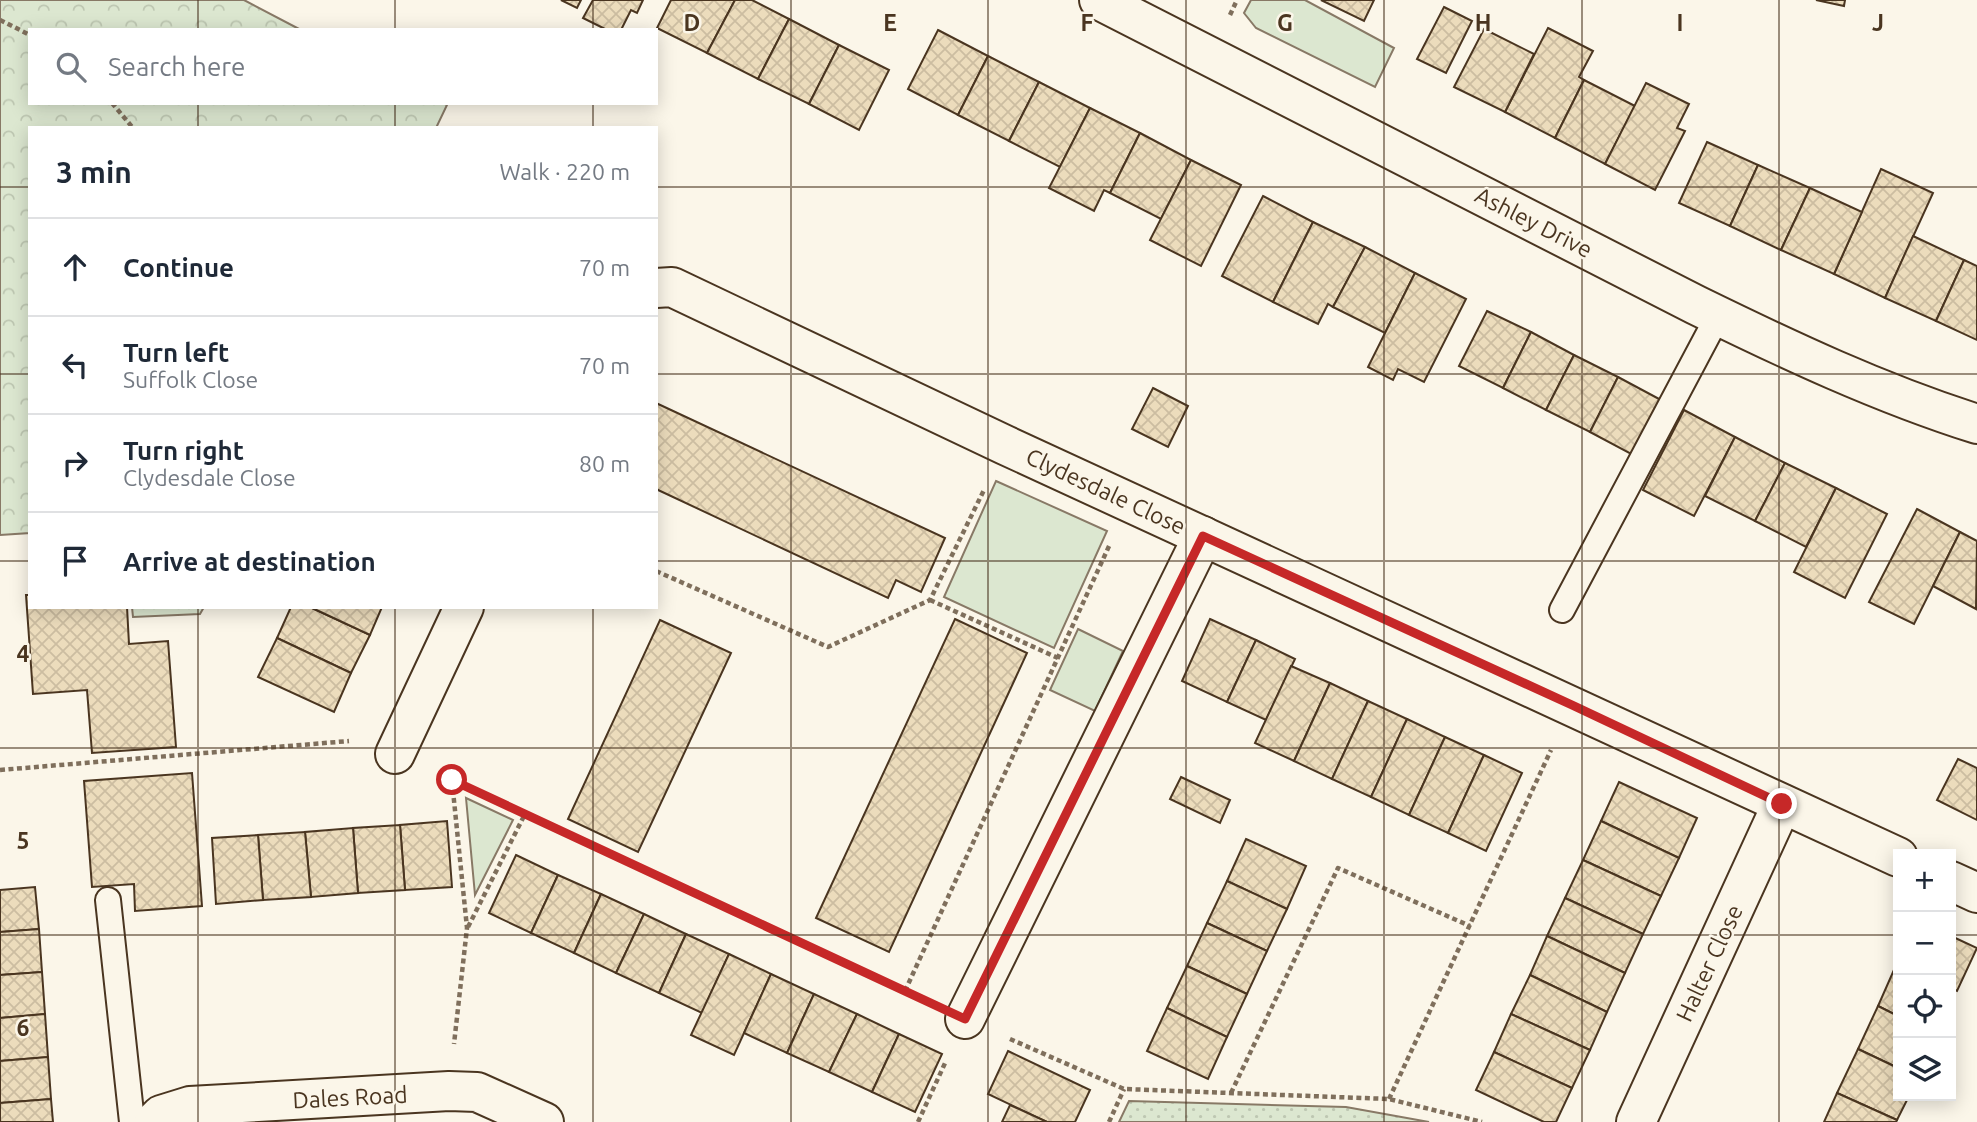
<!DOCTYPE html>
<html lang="en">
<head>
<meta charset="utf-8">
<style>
	:root { --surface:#fff; --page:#f2f2f3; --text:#1f2937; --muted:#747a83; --line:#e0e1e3 }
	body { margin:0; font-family:Ubuntu,sans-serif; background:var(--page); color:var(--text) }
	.controls { position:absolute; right:21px; bottom:21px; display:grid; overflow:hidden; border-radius:0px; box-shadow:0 4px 18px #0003 }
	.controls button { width:63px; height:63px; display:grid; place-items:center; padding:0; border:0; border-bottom:2px solid var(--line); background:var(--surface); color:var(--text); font:35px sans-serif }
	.stop { position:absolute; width:21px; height:21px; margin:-16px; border:5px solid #c62828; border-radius:50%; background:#fff }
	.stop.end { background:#c62828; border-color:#fff; box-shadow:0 2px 7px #0008 }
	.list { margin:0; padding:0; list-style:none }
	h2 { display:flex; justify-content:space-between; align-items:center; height:91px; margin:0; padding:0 28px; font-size:30px }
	h2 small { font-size:23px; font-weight:400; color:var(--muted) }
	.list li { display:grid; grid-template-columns:46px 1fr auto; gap:21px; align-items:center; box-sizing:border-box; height:98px; padding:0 28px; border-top:2px solid var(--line) }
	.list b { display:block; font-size:26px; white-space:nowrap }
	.list p { margin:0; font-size:23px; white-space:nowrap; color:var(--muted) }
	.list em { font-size:23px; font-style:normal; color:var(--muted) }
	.icon { flex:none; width:38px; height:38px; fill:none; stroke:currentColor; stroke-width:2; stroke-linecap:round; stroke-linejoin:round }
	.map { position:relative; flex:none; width:1977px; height:1122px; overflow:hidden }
	.search { position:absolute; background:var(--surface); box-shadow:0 4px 18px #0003; left:28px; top:28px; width:630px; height:77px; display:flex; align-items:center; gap:18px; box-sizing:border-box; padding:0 24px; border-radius:0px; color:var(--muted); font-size:26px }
	.panel { position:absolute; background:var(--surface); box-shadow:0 4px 18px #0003; left:28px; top:126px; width:630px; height:483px; border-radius:0px }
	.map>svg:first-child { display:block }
	.grass { fill:#dce7d0; stroke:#887966; stroke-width:2 }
	.forest { fill:url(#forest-crowns); stroke:#887966; stroke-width:2 }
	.park { fill:url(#park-dots); stroke:#887966; stroke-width:2 }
	.building { fill:url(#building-cross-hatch); stroke:#4a3520; stroke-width:2 }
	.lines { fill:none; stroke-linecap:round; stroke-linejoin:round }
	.service-casing { stroke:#4a3520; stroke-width:28 }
	.minor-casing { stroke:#4a3520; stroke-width:42 }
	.path { stroke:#7f6f5c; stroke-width:4.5; stroke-dasharray:5 3.5; stroke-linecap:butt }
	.service { stroke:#fbf6e9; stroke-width:24 }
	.minor { stroke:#fbf6e9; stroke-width:38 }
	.route { stroke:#c62828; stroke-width:9 }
	.grid { fill:none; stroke:#4a3520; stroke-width:2; stroke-opacity:0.55 }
	.labels { text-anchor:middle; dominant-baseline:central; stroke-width:5; stroke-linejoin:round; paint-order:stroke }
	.street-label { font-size:23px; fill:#4a3520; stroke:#fbf6e9 }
	.grid-label { font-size:23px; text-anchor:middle; font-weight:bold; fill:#4a3520; stroke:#fbf6e9; stroke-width:5; stroke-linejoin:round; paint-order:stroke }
</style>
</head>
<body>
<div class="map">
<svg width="1977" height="1122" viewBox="0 0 1977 1122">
	<defs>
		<pattern id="forest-crowns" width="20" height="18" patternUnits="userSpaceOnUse" patternTransform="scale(1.75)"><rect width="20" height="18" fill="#dce7d0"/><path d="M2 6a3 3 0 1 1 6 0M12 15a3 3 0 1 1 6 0" fill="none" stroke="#bec7b2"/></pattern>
		<pattern id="park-dots" width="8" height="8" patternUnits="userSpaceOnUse" patternTransform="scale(1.75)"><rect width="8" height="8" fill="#dce7d0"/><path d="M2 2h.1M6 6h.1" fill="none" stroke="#bec7b2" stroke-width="1.8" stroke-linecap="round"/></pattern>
		<pattern id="building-cross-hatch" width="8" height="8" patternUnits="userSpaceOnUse" patternTransform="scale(1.75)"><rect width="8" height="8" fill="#ecdcbc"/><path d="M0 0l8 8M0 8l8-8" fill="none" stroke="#ccbda1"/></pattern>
	</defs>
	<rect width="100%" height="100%" fill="#fbf6e9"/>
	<g class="grass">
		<polygon points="1251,0 1305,0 1394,48 1375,87 1256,28 1244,13"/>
		<polygon points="996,481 1107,531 1054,648 944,597"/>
		<polygon points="1078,629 1123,651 1095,711 1050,690"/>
		<polygon points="466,798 513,820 475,895"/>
	</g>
	<g class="forest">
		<polygon points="0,0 244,0 301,30 30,30 30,103 443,103 447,105 436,128 30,128 30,533 0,535"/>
		<polygon points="132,607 204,607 200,614 133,617"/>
	</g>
	<polygon class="park" points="1129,1101 1346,1107 1429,1122 1119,1122"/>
	<g class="building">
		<polygon points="561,0 581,0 577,8"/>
		<polygon points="593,0 643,0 637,13 631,10 621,30 607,30 583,18"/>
		<polygon points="671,0 735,0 707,53 657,28"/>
		<polygon points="735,0 752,0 789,19 758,79 707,53"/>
		<polygon points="1321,0 1374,0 1364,21"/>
		<polygon points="1816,0 1845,0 1844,6"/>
		<polygon points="1444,7 1472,21 1446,73 1417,59"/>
		<polygon points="789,19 839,45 809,104 758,79"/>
		<polygon points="1548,28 1593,51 1579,77 1584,80 1555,138 1505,112"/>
		<polygon points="1484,29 1534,54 1505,112 1454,87"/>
		<polygon points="938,30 988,56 958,115 908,89"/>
		<polygon points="839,45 889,70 859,130 809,104"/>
		<polygon points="988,56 1039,82 1009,141 958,115"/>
		<polygon points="1584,80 1635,106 1605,164 1555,138"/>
		<polygon points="1039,82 1090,108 1060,167 1009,141"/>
		<polygon points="1646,83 1689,104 1677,128 1685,131 1655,190 1605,164"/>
		<polygon points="1090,108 1140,133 1110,193 1104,190 1094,211 1049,188"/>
		<polygon points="1140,133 1191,160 1161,219 1110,193"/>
		<polygon points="1707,142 1758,165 1730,226 1679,203"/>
		<polygon points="1191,160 1241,185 1201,266 1150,240"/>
		<polygon points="1758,165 1810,188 1781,250 1730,226"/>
		<polygon points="1881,169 1933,193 1885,298 1834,274"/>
		<polygon points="1810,188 1862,212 1834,274 1781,250"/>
		<polygon points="1263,196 1313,222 1273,302 1222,276"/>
		<polygon points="1313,222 1365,247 1333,307 1328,304 1318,324 1273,302"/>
		<polygon points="1913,236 1964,260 1936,321 1885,298"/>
		<polygon points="1365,247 1415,273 1385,333 1333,307"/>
		<polygon points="1964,260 1977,266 1977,340 1936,321"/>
		<polygon points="1415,273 1466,299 1424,382 1398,369 1393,380 1368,367"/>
		<polygon points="1487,311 1531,332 1503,388 1459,366"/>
		<polygon points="1531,332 1574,355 1546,410 1503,388"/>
		<polygon points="1574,355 1618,377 1590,432 1546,410"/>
		<polygon points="1618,377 1661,400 1633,455 1590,432"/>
		<polygon points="1153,388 1188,406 1168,447 1132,429"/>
		<polygon points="656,403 945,538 921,592 896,580 888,598 656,489"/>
		<polygon points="1684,410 1735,437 1694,516 1643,490"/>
		<polygon points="1735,437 1785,463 1755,521 1705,496"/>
		<polygon points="1785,463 1836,488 1806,547 1755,521"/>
		<polygon points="1836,488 1887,514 1845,598 1794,572"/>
		<polygon points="1917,509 1960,532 1914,624 1869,602"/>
		<polygon points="1960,532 1977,541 1976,609 1933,586"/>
		<polygon points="26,595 30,595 30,607 127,607 129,644 168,641 176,747 92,753 87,690 33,694"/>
		<polygon points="291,607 310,607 370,635 351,673 277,638"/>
		<polygon points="310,607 382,607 370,635"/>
		<polygon points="955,619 1027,653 889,952 816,918"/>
		<polygon points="1210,619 1256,640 1227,702 1182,681"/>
		<polygon points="660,620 731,653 638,852 568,819"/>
		<polygon points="277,638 351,673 334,712 258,677"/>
		<polygon points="1256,640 1295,659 1266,720 1227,702"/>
		<polygon points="1291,666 1330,683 1294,761 1255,743"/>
		<polygon points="1330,683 1368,701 1332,779 1294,761"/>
		<polygon points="1368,701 1407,719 1371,797 1332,779"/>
		<polygon points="1407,719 1445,737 1409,815 1371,797"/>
		<polygon points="1445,737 1484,755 1448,833 1409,815"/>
		<polygon points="1484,755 1522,773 1486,851 1448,833"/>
		<polygon points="1958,759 1977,768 1977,820 1937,800"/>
		<polygon points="192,773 202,906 135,911 134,884 92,887 84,781"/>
		<polygon points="1181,777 1230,800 1220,823 1170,799"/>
		<polygon points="1619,782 1697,818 1679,858 1601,821"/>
		<polygon points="447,821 452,887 405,890 400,825"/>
		<polygon points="1601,821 1679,858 1661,896 1583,860"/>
		<polygon points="400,825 405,890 358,893 353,828"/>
		<polygon points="353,828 358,893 311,897 305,832"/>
		<polygon points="305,832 311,897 263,900 258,835"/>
		<polygon points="258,835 263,900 216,904 212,838"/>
		<polygon points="1246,839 1306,866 1287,909 1227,881"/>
		<polygon points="516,855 558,875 531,933 489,913"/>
		<polygon points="1583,860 1661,896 1643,934 1565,898"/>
		<polygon points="558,875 601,894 574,953 531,933"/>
		<polygon points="1227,881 1287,909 1267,951 1207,923"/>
		<polygon points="35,887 39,929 0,932 0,890"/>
		<polygon points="601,894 644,914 616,973 574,953"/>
		<polygon points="1565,898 1643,934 1625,973 1547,936"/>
		<polygon points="644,914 686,934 659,993 616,973"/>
		<polygon points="1207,923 1267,951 1247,994 1187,966"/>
		<polygon points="39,929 42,972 0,975 0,932"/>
		<polygon points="686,934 729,954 702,1013 659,993"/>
		<polygon points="1547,936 1625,973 1607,1012 1530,975"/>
		<polygon points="1951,936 1977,948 1957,991 1951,988"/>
		<polygon points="729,954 771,974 734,1055 691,1035"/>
		<polygon points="1897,963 1898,964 1898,1016 1878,1006"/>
		<polygon points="1187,966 1247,994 1227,1037 1167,1008"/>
		<polygon points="42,972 45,1014 0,1018 0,975"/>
		<polygon points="771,974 814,994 787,1053 744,1033"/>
		<polygon points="1530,975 1607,1012 1590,1050 1511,1014"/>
		<polygon points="814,994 857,1014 829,1072 787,1053"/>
		<polygon points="1878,1006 1898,1016 1898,1068 1858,1049"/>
		<polygon points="1167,1008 1227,1037 1208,1079 1147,1051"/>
		<polygon points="45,1014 48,1057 0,1061 0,1018"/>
		<polygon points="857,1014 899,1034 872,1092 829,1072"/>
		<polygon points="1511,1014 1590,1050 1572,1088 1494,1052"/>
		<polygon points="899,1034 942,1054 915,1112 872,1092"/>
		<polygon points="1858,1049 1898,1068 1898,1096 1909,1096 1897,1120 1837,1093"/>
		<polygon points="1008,1051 1090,1090 1075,1122 1047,1122 988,1094"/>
		<polygon points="1494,1052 1572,1088 1556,1122 1544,1122 1476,1090"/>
		<polygon points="48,1057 51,1099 0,1103 0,1061"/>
		<polygon points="1837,1093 1897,1120 1896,1122 1824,1122"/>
		<polygon points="51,1099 53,1122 0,1122 0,1103"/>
		<polygon points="1010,1105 1047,1122 1002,1122"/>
	</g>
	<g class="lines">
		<g class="service-casing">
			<g id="service">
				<polyline points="1562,610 1718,316"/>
				<polyline points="108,900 132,1122"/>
			</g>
		</g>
		<g class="minor-casing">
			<g id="minor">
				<path d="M1099 0 1696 305C1788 350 1879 393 1977 424"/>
				<polyline points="656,288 672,287 1005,445 1898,857"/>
				<polyline points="395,754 464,607"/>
				<polyline points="1951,881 1977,893"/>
				<polyline points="965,1019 1203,536"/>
				<polyline points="154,1122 161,1115 190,1106 449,1091 477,1092 544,1122"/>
				<polyline points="1636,1122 1782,804"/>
			</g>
		</g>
		<g class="path">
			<polyline points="1230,15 1237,0"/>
			<polyline points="0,20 30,35"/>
			<polyline points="112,103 133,128"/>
			<polyline points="656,571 828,647 930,600 984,490"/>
			<polyline points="930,600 1058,658"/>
			<polyline points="0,770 349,741"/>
			<polyline points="438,774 922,999"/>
			<polyline points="452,781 467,928 454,1044"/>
			<polyline points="468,927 525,814"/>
			<polyline points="905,991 1110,544"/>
			<polyline points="1010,1039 1124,1089 1389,1099 1482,1122"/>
			<polyline points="1231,1093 1338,868 1470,926"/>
			<polyline points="1389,1099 1551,750"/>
			<polyline points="918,1122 946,1061"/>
			<polyline points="1109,1122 1124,1089"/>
		</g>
		<use href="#service" class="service"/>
		<use href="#minor" class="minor"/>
	</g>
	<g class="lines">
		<polyline class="route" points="452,780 965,1019 1203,536 1572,705 1782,804"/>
	</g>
	<path class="grid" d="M198 0V30M395 0V30M593 0V30M791 0V1122M988 0V1122M1186 0V1122M1384 0V1122M1582 0V1122M1779 0V1122M198 103V128M395 103V128M593 103V128M0 187H30M656 187H1977M0 374H30M656 374H1977M0 561H30M656 561H1977M198 607V1122M395 607V1122M593 607V1122M0 748H1977M0 935H1898M1951 935H1977"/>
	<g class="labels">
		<g class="street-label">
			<text transform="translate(1534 222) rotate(27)">Ashley Drive</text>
			<text transform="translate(1106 491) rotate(25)">Clydesdale Close</text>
			<text transform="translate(1709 963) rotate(-65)">Halter Close</text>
			<text transform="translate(350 1097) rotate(-3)">Dales Road</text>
		</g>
	</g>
	<g class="grid-label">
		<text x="692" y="31">D</text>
		<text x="890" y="31">E</text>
		<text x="1087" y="31">F</text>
		<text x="1285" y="31">G</text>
		<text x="1483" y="31">H</text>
		<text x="1680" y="31">I</text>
		<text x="1878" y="31">J</text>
		<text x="23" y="662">4</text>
		<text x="23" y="849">5</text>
		<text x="23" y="1036">6</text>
	</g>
</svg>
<div class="controls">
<button>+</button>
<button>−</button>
<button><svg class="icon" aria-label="locate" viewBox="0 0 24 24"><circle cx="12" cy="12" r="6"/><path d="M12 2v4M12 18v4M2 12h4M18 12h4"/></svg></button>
<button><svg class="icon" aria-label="layers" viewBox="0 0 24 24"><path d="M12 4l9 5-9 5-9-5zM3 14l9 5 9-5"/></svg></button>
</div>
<div class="stop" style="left:452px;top:780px"></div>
<div class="stop end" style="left:1782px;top:804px"></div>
<div class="search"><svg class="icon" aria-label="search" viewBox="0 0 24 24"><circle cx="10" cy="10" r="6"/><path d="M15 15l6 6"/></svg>Search here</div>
<section class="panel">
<h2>3 min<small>Walk · 220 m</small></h2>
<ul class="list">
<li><svg class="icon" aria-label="ahead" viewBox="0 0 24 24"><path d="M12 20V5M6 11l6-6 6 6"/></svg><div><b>Continue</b></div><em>70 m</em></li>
<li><svg class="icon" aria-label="left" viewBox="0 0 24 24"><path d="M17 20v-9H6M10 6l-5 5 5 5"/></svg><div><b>Turn left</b><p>Suffolk Close</p></div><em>70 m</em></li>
<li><svg class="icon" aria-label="right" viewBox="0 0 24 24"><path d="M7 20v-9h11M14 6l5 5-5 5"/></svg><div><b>Turn right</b><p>Clydesdale Close</p></div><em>80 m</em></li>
<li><svg class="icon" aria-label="arrive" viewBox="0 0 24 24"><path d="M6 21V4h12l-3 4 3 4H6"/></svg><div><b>Arrive at destination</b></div></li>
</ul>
</section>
</div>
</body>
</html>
